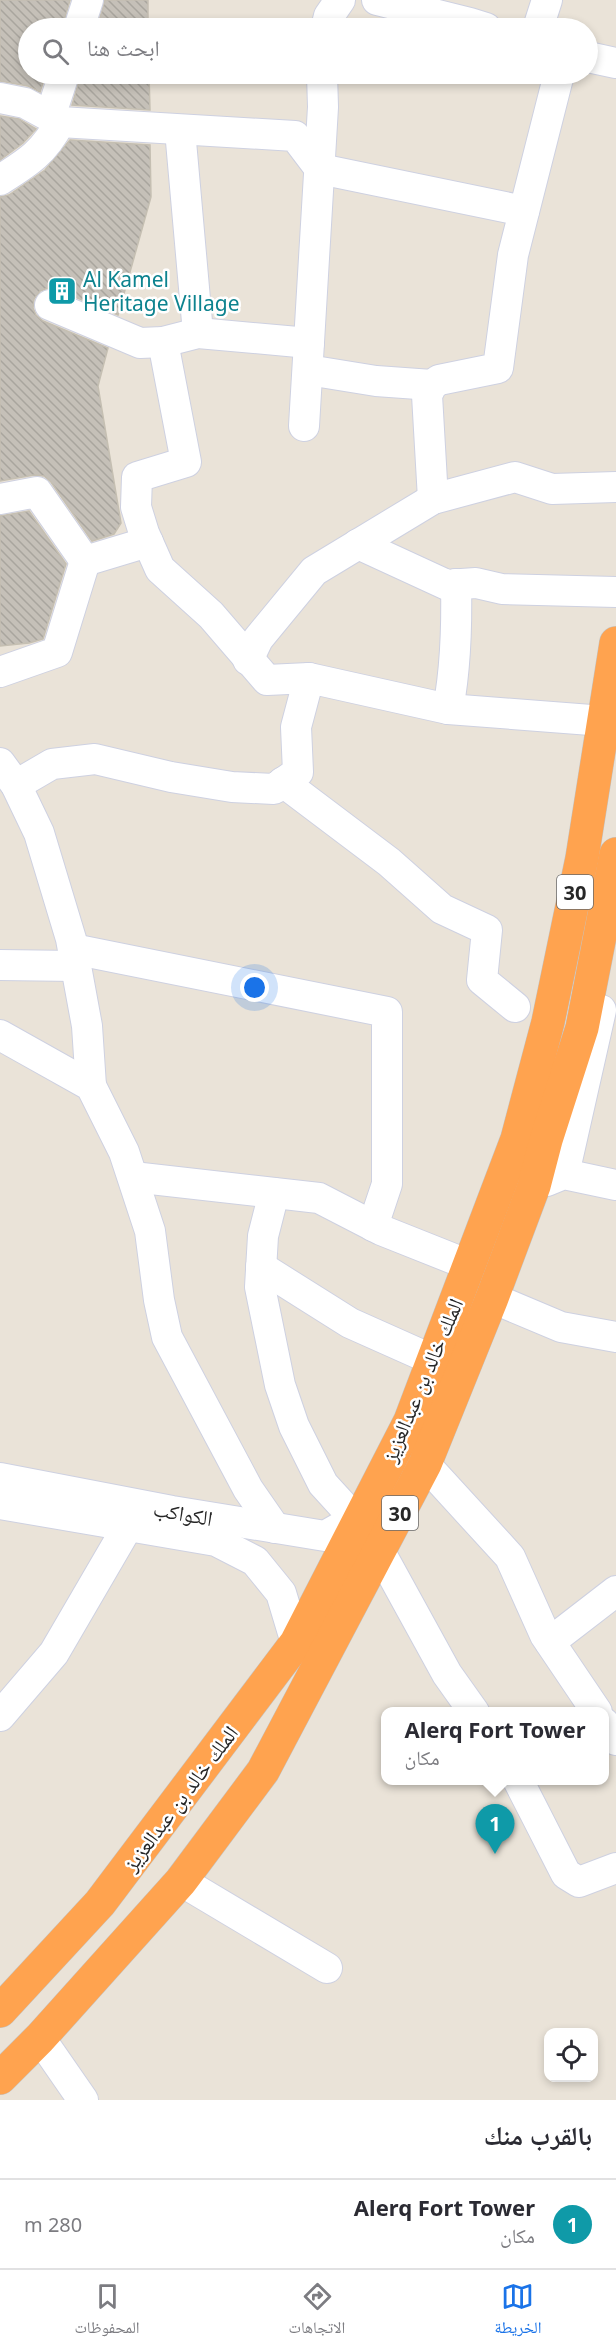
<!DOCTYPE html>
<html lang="ar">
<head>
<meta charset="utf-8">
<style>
	:root { --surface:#fff; --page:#f2f2f3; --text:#2b2b33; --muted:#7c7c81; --line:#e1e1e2; --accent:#1a73e8 }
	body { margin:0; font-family:"Noto Sans","Noto Naskh Arabic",sans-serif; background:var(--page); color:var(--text); direction:rtl }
	.controls { position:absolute; right:18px; bottom:18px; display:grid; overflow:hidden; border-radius:12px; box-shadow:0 3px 9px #0003 }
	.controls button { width:54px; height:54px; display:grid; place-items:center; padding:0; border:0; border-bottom:2px solid var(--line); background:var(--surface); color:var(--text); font:30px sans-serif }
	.you { position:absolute; left:255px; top:988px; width:21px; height:21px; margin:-15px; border:4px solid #fff; border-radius:50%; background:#1a73e8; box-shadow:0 0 0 9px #1a73e833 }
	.badge { display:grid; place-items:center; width:39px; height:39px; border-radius:50%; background:var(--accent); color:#fff; font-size:20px; font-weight:700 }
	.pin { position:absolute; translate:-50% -50px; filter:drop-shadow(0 2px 3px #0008) }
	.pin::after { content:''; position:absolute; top:32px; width:21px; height:18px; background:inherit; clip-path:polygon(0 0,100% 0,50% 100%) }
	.popup { position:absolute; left:381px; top:1707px; width:228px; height:78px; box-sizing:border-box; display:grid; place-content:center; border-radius:12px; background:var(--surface); filter:drop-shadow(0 2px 4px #0005); font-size:20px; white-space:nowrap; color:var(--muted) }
	.popup b { font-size:22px; color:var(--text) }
	.popup::after { content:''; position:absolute; left:50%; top:100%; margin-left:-12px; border:12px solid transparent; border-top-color:var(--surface) }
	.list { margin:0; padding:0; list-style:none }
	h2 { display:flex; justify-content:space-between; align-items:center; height:78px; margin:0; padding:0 24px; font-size:26px }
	h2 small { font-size:20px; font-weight:400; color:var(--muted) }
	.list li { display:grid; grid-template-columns:39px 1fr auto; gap:18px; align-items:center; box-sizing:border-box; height:90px; padding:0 24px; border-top:2px solid var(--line) }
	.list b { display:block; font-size:22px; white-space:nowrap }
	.list p { margin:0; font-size:20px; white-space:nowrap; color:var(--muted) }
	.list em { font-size:20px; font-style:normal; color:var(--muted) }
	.icon { flex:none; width:33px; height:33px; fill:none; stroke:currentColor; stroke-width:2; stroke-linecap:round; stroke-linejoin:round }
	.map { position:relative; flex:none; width:616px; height:2100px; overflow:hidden; direction:ltr }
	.search { position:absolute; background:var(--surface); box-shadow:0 3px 9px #0003; left:18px; right:18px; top:18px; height:66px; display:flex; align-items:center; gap:15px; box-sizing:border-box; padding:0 21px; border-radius:33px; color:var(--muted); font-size:22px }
	.sheet { height:168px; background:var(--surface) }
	nav { display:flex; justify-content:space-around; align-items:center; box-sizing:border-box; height:84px; border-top:2px solid var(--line); background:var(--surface); font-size:16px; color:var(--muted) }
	nav a { display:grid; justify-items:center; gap:3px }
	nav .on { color:var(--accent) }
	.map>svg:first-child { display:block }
	.building { fill:url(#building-back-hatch); stroke:#c5bfb2; stroke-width:1.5 }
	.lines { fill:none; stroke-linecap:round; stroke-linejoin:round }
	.minor-casing { stroke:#ced1e1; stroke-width:32 }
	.highway-casing { stroke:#c3c3c3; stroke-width:34 }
	.minor { stroke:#fff; stroke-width:30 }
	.highway { stroke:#ffa34f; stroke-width:33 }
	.labels { text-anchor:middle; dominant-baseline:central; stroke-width:5; stroke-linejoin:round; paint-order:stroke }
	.shield { fill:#fff; stroke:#686868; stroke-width:1.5 }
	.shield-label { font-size:20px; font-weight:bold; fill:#272727 }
	.culture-label { font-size:21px; fill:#0d838f; stroke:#fff; text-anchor:start }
	.street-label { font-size:21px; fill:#272727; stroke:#fff }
</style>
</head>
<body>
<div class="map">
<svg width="616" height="2100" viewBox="0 0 616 2100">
	<defs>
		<pattern id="building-back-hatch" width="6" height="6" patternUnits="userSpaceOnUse" patternTransform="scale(1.5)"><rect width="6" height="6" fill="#c5c0b8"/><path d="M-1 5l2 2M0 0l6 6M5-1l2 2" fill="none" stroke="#a9a59e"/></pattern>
	</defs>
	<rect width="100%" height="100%" fill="#eae3d8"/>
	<g class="building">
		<polygon points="0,0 70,0 62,28 28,28 28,74 46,74 40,92 28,86 0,81"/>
		<polygon points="105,0 148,0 148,28 97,28"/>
		<polygon points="81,74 149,74 150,110 72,105"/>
		<polygon points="0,116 19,119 36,129 23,143 0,160"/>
		<polygon points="70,140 150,145 151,197 118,315 56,289 48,288 40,291 34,299 33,308 36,315 43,321 108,348 98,386 121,523 114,534 92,541 51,482 44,476 34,475 0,481 0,197 9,195 45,170"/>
		<polygon points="29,511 66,564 43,639 29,643 0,646 0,516"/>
	</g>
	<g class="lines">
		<g class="minor-casing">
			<g id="minor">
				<polyline points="377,0 470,23 486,28"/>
				<polyline points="79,28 88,0"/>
				<polyline points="326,28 329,16 340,0"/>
				<polyline points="538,28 547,0"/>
				<polyline points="588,57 616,63"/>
				<polyline points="0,98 25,103 60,122 295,136 320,169 524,211"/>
				<polyline points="50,117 64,74"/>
				<polyline points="180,130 198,333"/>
				<path d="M0 180C27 163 44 153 60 122"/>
				<polyline points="50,305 140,343 163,342 198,333 309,343"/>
				<polyline points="163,342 186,462 137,477 136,507 144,533 160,569 211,615 267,680 309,678 448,709 604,721"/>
				<polyline points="308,370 376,381 432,385"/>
				<polyline points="304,426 323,107 322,74"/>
				<polyline points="0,499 37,492 85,561"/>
				<polyline points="433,499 427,395 432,385 439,380 498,368 513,255 559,74"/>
				<polyline points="358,544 447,585 476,583 502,589 616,592"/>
				<polyline points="85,561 148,542"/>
				<polyline points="248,660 258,639 314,571 433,499 515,477 552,489 616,487"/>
				<polyline points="0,672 57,652 85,561"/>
				<path d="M448 709C456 667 457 627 456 584"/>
				<polyline points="0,763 16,785 39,833 71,939 87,1026 91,1086"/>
				<polyline points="283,782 389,862 442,909 487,930 482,980 515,1007"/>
				<polyline points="16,785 52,764 95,759 171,777 232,787 274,789 298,772 296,727 309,678"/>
				<polyline points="73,949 387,1012 387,1184 373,1226"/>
				<polyline points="0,965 76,966"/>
				<polyline points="0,1035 91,1086 124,1152 150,1231 159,1300 167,1337 248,1489 275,1528"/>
				<polyline points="564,1174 601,1010"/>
				<polyline points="133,1177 319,1198 381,1230 469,1265"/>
				<polyline points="547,1181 564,1174 616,1185"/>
				<polyline points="274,1193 263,1236 260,1287 280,1385 294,1426 323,1484 355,1519"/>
				<polyline points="261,1267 350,1323 433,1360"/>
				<polyline points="492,1298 561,1327 616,1337"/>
				<polyline points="425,1464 510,1557 545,1635 597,1712"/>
				<polyline points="0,1478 172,1511 325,1536 362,1515"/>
				<polyline points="0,1504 216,1541 255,1561 281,1593 296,1643"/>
				<polyline points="380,1552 447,1674 474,1712"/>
				<polyline points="550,1642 616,1591"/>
				<polyline points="0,1716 54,1653 128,1526"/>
				<polyline points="604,1723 616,1740"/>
				<polyline points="518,1780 566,1874 579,1882 616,1868"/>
				<polyline points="181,1881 327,1968"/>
				<polyline points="40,2038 83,2100"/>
			</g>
		</g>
		<g class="highway-casing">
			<g id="highway">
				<polyline points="0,2011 100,1903 296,1643 410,1421 517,1139 548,1022 582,858 616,643"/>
				<polyline points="0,2078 40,2038 181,1881 263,1771 425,1464 492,1298 534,1186 546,1140 582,1028 616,854"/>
			</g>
		</g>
		<use href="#minor" class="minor"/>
		<use href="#highway" class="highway"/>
	</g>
	<defs>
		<g id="building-square" transform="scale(1.5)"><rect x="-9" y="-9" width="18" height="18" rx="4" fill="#0f9aa8" stroke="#fff"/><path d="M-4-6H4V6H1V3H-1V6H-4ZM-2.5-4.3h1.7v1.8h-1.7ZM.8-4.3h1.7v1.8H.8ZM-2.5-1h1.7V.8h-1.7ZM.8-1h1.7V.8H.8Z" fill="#fff"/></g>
	</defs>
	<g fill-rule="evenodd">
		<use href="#building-square" x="62" y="291"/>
	</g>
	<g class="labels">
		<g class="shield">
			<rect x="557" y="875" width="36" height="34" rx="4.5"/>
			<rect x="382" y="1496" width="36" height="34" rx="4.5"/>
		</g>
		<g class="shield-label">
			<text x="575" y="892">30</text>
			<text x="400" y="1513">30</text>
		</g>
		<g class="culture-label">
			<text x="83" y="279">Al Kamel<tspan x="83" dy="24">Heritage Village</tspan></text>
		</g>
		<g class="street-label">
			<text transform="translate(422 1380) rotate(-67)">الملك خالد بن عبدالعزيز</text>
			<text transform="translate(183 1513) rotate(10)">الكواكب</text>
			<text transform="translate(180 1798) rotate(-53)">الملك خالد بن عبدالعزيز</text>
		</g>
	</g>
</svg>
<div class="controls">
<button><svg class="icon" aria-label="locate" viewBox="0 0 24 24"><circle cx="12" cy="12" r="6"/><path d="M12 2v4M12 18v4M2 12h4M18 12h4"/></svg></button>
</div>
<div class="you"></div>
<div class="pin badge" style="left:495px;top:1854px;background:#0f9aa8">1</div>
<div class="popup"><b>Alerq Fort Tower</b>مكان</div>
<div class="search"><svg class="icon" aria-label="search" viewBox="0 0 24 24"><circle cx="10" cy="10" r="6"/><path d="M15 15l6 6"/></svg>ابحث هنا</div>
</div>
<section class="sheet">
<h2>بالقرب منك<small></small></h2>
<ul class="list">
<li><span class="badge" style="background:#0f9aa8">1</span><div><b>Alerq Fort Tower</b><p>مكان</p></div><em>280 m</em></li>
</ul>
</section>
<nav>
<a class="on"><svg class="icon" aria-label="map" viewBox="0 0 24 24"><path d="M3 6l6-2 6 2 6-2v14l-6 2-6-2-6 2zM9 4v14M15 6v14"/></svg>الخريطة</a>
<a><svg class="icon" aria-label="directions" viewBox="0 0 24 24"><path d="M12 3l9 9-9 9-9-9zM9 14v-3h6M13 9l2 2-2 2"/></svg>الاتجاهات</a>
<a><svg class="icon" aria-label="saved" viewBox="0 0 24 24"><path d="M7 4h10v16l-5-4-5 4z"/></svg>المحفوظات</a>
</nav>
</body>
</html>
